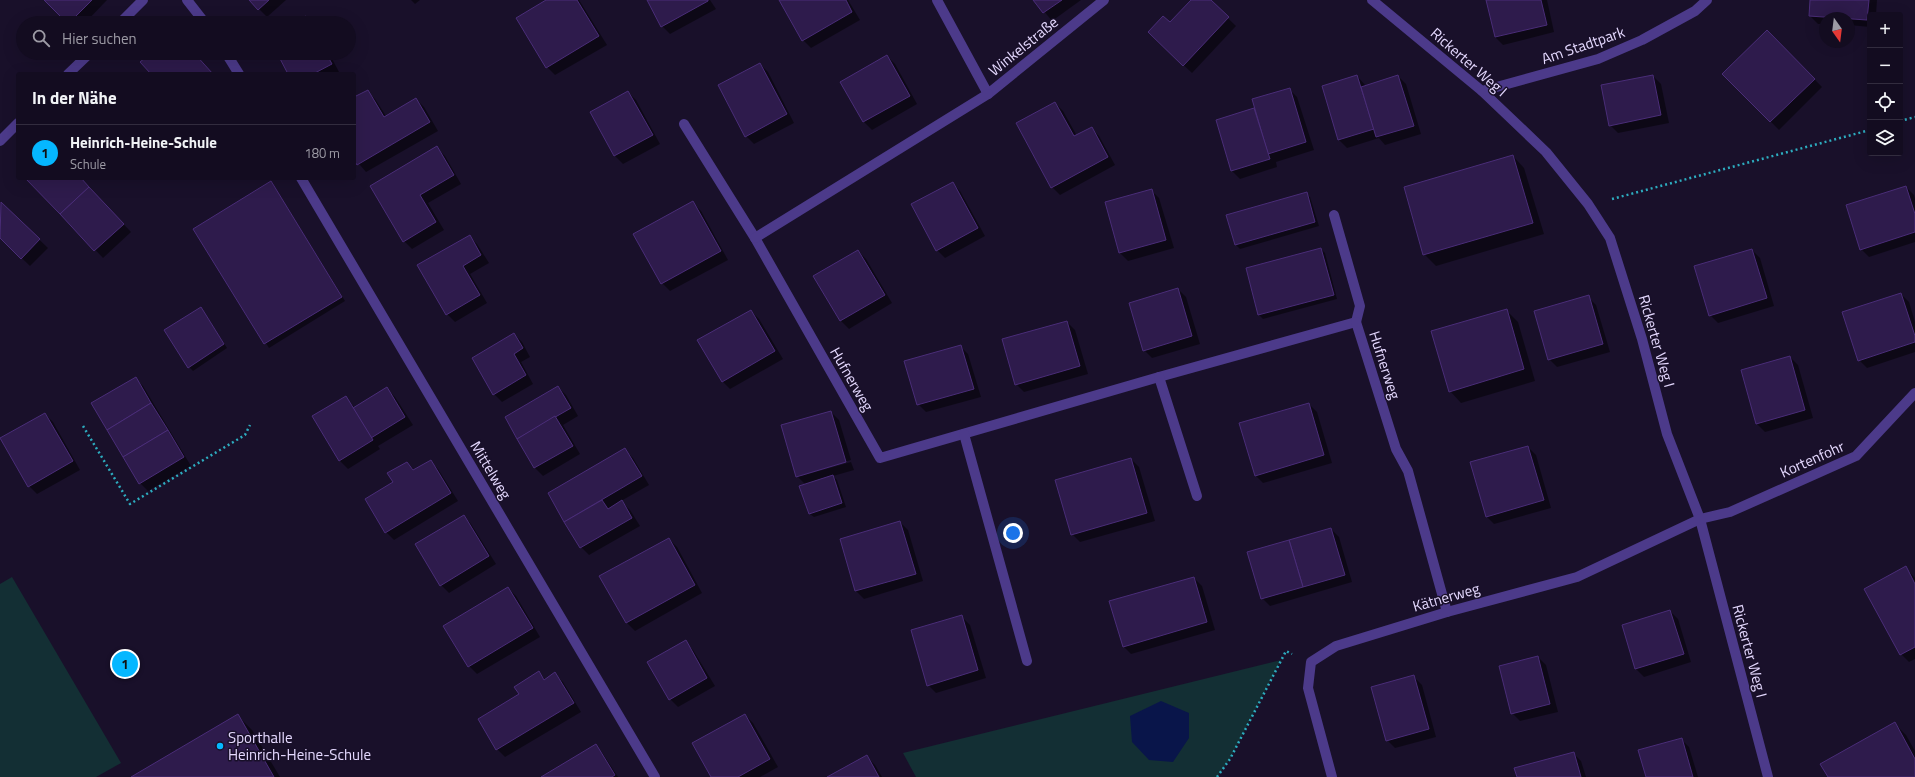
<!DOCTYPE html>
<html lang="de">
<head>
<meta charset="utf-8">
<style>
	:root { --surface:#130c20; --page:#201a2d; --text:#f1f3f6; --muted:#9d9ba5; --line:#322c3e; --accent:#05b7ff }
	body { margin:0; font-family:"Titillium Web",sans-serif; background:var(--page); color:var(--text) }
	.controls { position:absolute; right:12px; top:12px; display:grid; overflow:hidden; border-radius:4px; box-shadow:0 4px 16px #0002 }
	.controls button { width:36px; height:36px; display:grid; place-items:center; padding:0; border:0; border-bottom:1px solid var(--line); background:var(--surface); color:var(--text); font:20px sans-serif }
	.compass { position:absolute; left:1819px; top:12px; width:36px; height:36px; border-radius:50%; background:var(--surface); box-shadow:0 4px 16px #0002; rotate:166deg }
	.you { position:absolute; left:1013px; top:533px; width:14px; height:14px; margin:-10px; border:3px solid #fff; border-radius:50%; background:#1a73e8; box-shadow:0 0 0 6px #1a73e833 }
	.badge { display:grid; place-items:center; width:26px; height:26px; border-radius:50%; background:var(--accent); color:#111; font-size:13px; font-weight:700 }
	.pin { position:absolute; translate:-50% -50%; border:2px solid #fff; box-shadow:0 1px 4px #0006 }
	.list { margin:0; padding:0; list-style:none }
	h2 { display:flex; justify-content:space-between; align-items:center; height:52px; margin:0; padding:0 16px; font-size:17px }
	h2 small { font-size:13px; font-weight:400; color:var(--muted) }
	.list li { display:grid; grid-template-columns:26px 1fr auto; gap:12px; align-items:center; box-sizing:border-box; height:56px; padding:0 16px; border-top:1px solid var(--line) }
	.list b { display:block; font-size:15px; white-space:nowrap }
	.list p { margin:0; font-size:13px; white-space:nowrap; color:var(--muted) }
	.list em { font-size:13px; font-style:normal; color:var(--muted) }
	.icon { flex:none; width:22px; height:22px; fill:none; stroke:currentColor; stroke-width:2; stroke-linecap:round; stroke-linejoin:round }
	.map { position:relative; flex:none; width:1915px; height:777px; overflow:hidden }
	.search { position:absolute; background:var(--surface); box-shadow:0 4px 16px #0002; left:16px; top:16px; width:340px; height:44px; display:flex; align-items:center; gap:10px; box-sizing:border-box; padding:0 14px; border-radius:22px; color:var(--muted); font-size:15px }
	.panel { position:absolute; background:var(--surface); box-shadow:0 4px 16px #0002; left:16px; top:72px; width:340px; height:108px; border-radius:4px }
	.map>svg:first-child { display:block }
	.green { fill:#132f34 }
	.water { fill:#09154a }
	.shadow { fill:#0007 }
	.building { fill:#2e1b4c; stroke:#4a2d78 }
	.lines { fill:none; stroke-linecap:round; stroke-linejoin:round }
	.path { stroke:#2dacbf; stroke-width:2.5; stroke-dasharray:2 3; stroke-linecap:butt }
	.minor { stroke:#4c3a8a; stroke-width:10 }
	.poi-dot { fill:#05b7ff; stroke:#19102a; stroke-width:1.5 }
	.labels { text-anchor:middle; dominant-baseline:central; stroke-width:3; stroke-linejoin:round; paint-order:stroke }
	.street-label { font-size:15px; fill:#e5d9ff; stroke:#19102a }
	.poi-label { font-size:15px; fill:#e5d9ff; stroke:#19102a; text-anchor:start }
</style>
</head>
<body>
<div class="map">
<svg width="1915" height="777" viewBox="0 0 1915 777">
	<rect width="100%" height="100%" fill="#19102a"/>
	<g class="green">
		<polygon points="12,577 121,763 96,777 0,777 0,584"/>
		<polygon points="1281,660 1230,759 1217,777 916,777 903,753"/>
	</g>
	<polygon class="water" points="1161,701 1189,713 1189,738 1173,762 1149,760 1132,742 1130,716"/>
	<g class="shadow">
		<polygon points="45,0 107,0 85,23 68,23"/>
		<polygon points="250,0 286,0 267,17"/>
		<polygon points="411,0 420,0 415,4"/>
		<polygon points="548,0 579,0 607,45 555,75 547,67 517,19"/>
		<polygon points="648,0 710,0 716,9 670,34 662,26"/>
		<polygon points="780,0 848,0 860,20 811,48 803,40"/>
		<polygon points="1035,0 1081,0 1052,21"/>
		<polygon points="1192,0 1209,0 1236,26 1192,73 1157,40"/>
		<polygon points="1487,0 1547,0 1554,32 1503,45 1495,37"/>
		<polygon points="1811,0 1877,0 1876,15 1870,15 1870,27 1849,25 1849,18 1825,18 1825,24 1818,24 1810,16"/>
		<polygon points="1767,31 1822,87 1779,130 1724,74"/>
		<polygon points="278,53 329,53 339,72 336,74 290,74"/>
		<polygon points="887,56 895,64 917,104 872,130 864,122 841,82"/>
		<polygon points="760,64 768,72 794,123 754,144 746,136"/>
		<polygon points="1357,76 1366,86 1398,76 1406,84 1421,134 1385,145 1379,138 1347,148 1339,140"/>
		<polygon points="1653,76 1661,84 1669,123 1618,133 1610,125"/>
		<polygon points="1289,89 1297,97 1314,150 1276,162 1277,167 1240,179 1232,171 1217,121 1256,109"/>
		<polygon points="367,91 375,99 386,116 416,99 424,107 438,131 366,172 354,158 354,98"/>
		<polygon points="628,92 636,100 660,144 623,164 615,156 591,112"/>
		<polygon points="1055,103 1063,111 1077,136 1091,128 1099,136 1115,165 1060,195 1052,187"/>
		<polygon points="437,148 445,156 461,184 428,203 444,230 412,249 404,241 372,186"/>
		<polygon points="1513,156 1524,168 1544,234 1436,266 1424,254"/>
		<polygon points="27,178 80,178 131,232 103,258"/>
		<polygon points="271,182 345,301 269,348 195,229"/>
		<polygon points="952,183 960,191 985,236 945,258 937,250 912,205"/>
		<polygon points="1906,187 1914,195 1915,199 1915,242 1869,257 1861,249"/>
		<polygon points="1151,190 1159,198 1174,248 1128,261 1120,253 1106,203"/>
		<polygon points="1306,194 1310,197 1319,226 1240,249 1236,245"/>
		<polygon points="1,203 48,248 30,266 0,237"/>
		<polygon points="693,203 701,211 728,260 670,291 662,283"/>
		<polygon points="469,236 477,244 489,263 470,274 487,303 455,322 447,314"/>
		<polygon points="1321,249 1325,253 1337,299 1263,319 1259,315 1247,269"/>
		<polygon points="1752,250 1760,258 1774,306 1718,323 1710,315"/>
		<polygon points="858,251 866,259 892,303 849,329 841,321"/>
		<polygon points="1178,289 1186,297 1200,344 1152,358 1144,350"/>
		<polygon points="1901,294 1909,302 1915,322 1915,352 1867,368 1859,360"/>
		<polygon points="1588,297 1596,305 1610,352 1557,367 1549,359"/>
		<polygon points="1506,310 1518,322 1535,381 1461,403 1450,391"/>
		<polygon points="751,311 759,319 783,359 730,389 722,381"/>
		<polygon points="204,312 227,348 193,371 189,367"/>
		<polygon points="1067,322 1075,330 1088,374 1024,392 1016,384"/>
		<polygon points="514,334 522,342 530,357 521,362 533,384 502,402 494,394"/>
		<polygon points="960,346 968,354 981,397 926,412 918,404"/>
		<polygon points="1790,357 1798,365 1813,418 1765,432 1757,424"/>
		<polygon points="135,378 143,386 191,466 148,491 140,483"/>
		<polygon points="558,387 566,395 578,416 563,425 580,454 543,476 535,468 506,418"/>
		<polygon points="387,389 395,397 413,425 378,446 380,449 348,469 340,461 313,417 345,397 355,408"/>
		<polygon points="1309,404 1317,412 1332,463 1263,483 1255,475"/>
		<polygon points="831,412 839,420 851,460 801,474 801,476 851,462 854,470 833,476 837,480 846,507 814,517 810,514 806,485 797,476"/>
		<polygon points="45,414 53,422 80,470 37,494 29,486"/>
		<polygon points="1528,447 1536,455 1551,508 1494,524 1486,516"/>
		<polygon points="625,450 633,458 649,485 621,501 630,510 640,526 589,555 581,547 549,493"/>
		<polygon points="1131,459 1139,467 1155,521 1080,542 1072,534"/>
		<polygon points="430,461 438,469 458,501 394,540 386,532 394,483 407,463 415,470"/>
		<polygon points="464,516 471,524 496,564 449,593 441,585"/>
		<polygon points="900,522 908,530 923,581 864,599 856,591 841,540"/>
		<polygon points="1331,529 1339,537 1352,582 1270,606 1262,598"/>
		<polygon points="669,539 677,547 702,593 635,631 627,623 601,577"/>
		<polygon points="1906,568 1915,578 1915,659 1909,662 1901,654"/>
		<polygon points="1194,578 1202,586 1215,630 1131,654 1123,646"/>
		<polygon points="508,588 516,596 540,637 477,674 469,666 445,626"/>
		<polygon points="1670,611 1678,619 1691,662 1644,677 1636,669 1623,625"/>
		<polygon points="962,617 970,625 986,678 936,693 928,685"/>
		<polygon points="685,642 693,650 715,686 678,707 670,699"/>
		<polygon points="1538,657 1546,665 1558,712 1520,721 1512,713"/>
		<polygon points="538,673 546,680 555,674 563,682 581,712 505,757 497,749 520,695"/>
		<polygon points="1414,677 1422,685 1436,737 1395,748 1387,740"/>
		<polygon points="745,715 753,723 778,767 760,777 712,777"/>
		<polygon points="238,716 252,730 280,777 133,777"/>
		<polygon points="1894,723 1906,735 1915,751 1915,777 1829,777"/>
		<polygon points="1681,739 1689,747 1698,777 1647,777"/>
		<polygon points="596,746 603,754 618,777 543,777"/>
		<polygon points="1573,753 1581,761 1586,777 1518,777"/>
		<polygon points="867,757 875,765 882,777 829,777"/>
	</g>
	<g class="building">
		<polygon points="44,0 92,0 69,23 67,23"/>
		<polygon points="249,0 269,0 258,10"/>
		<polygon points="546,0 577,0 599,36 546,68 516,18"/>
		<polygon points="647,0 708,0 708,1 661,27"/>
		<polygon points="779,0 846,0 852,12 802,41"/>
		<polygon points="1033,0 1062,0 1043,13"/>
		<polygon points="1191,0 1211,0 1229,17 1183,66 1148,32 1163,16 1170,22"/>
		<polygon points="1486,0 1541,0 1547,25 1495,37"/>
		<polygon points="1810,0 1869,0 1867,20 1809,16"/>
		<polygon points="306,16 310,23 293,23"/>
		<polygon points="1767,30 1815,79 1770,122 1722,74"/>
		<polygon points="151,53 194,53 213,74 151,74 140,62"/>
		<polygon points="277,53 326,53 332,64 313,74 288,74"/>
		<polygon points="887,55 910,96 863,122 840,82"/>
		<polygon points="760,63 787,114 745,137 718,85"/>
		<polygon points="1357,75 1374,129 1338,140 1322,86"/>
		<polygon points="1398,75 1414,126 1376,137 1361,87"/>
		<polygon points="1653,75 1661,115 1609,126 1601,85"/>
		<polygon points="1290,88 1306,142 1268,154 1252,99"/>
		<polygon points="368,90 384,117 416,98 430,122 357,165 354,160 354,97"/>
		<polygon points="628,91 653,135 614,156 590,112"/>
		<polygon points="1055,102 1074,136 1092,127 1108,157 1051,188 1016,123"/>
		<polygon points="1254,108 1270,159 1231,171 1216,120"/>
		<polygon points="437,146 454,175 420,195 436,222 403,242 370,186"/>
		<polygon points="1513,155 1533,223 1423,255 1404,187"/>
		<polygon points="25,178 81,178 89,187 60,214"/>
		<polygon points="271,181 342,297 264,344 193,229"/>
		<polygon points="953,182 978,228 936,251 911,204"/>
		<polygon points="1906,186 1915,214 1915,232 1860,250 1846,205"/>
		<polygon points="89,187 124,224 94,251 60,214"/>
		<polygon points="1152,189 1166,240 1119,253 1105,202"/>
		<polygon points="1307,192 1315,222 1235,245 1226,215"/>
		<polygon points="693,201 721,251 661,284 633,234"/>
		<polygon points="1,202 40,239 21,259 0,238"/>
		<polygon points="470,235 481,255 463,266 480,295 446,315 417,265"/>
		<polygon points="1321,248 1334,295 1258,315 1246,268"/>
		<polygon points="1752,249 1767,298 1709,316 1694,266"/>
		<polygon points="858,250 885,295 840,321 813,276"/>
		<polygon points="1178,288 1192,336 1143,351 1129,303"/>
		<polygon points="1901,293 1915,336 1915,342 1858,361 1842,312"/>
		<polygon points="1589,295 1603,344 1548,360 1534,311"/>
		<polygon points="201,307 224,344 188,368 164,330"/>
		<polygon points="1507,309 1524,369 1449,392 1431,331"/>
		<polygon points="751,310 775,351 722,382 697,340"/>
		<polygon points="1067,321 1080,366 1015,385 1002,339"/>
		<polygon points="514,333 523,348 514,354 526,375 493,395 472,358"/>
		<polygon points="961,345 974,389 917,405 904,361"/>
		<polygon points="1790,356 1805,410 1756,424 1741,370"/>
		<polygon points="136,377 151,403 107,430 91,403"/>
		<polygon points="558,386 571,408 517,439 505,417"/>
		<polygon points="387,387 405,417 371,438 353,408"/>
		<polygon points="346,396 373,440 339,461 312,416"/>
		<polygon points="151,403 168,430 123,457 107,430"/>
		<polygon points="1309,403 1324,455 1255,476 1239,423"/>
		<polygon points="831,411 846,462 796,477 781,425"/>
		<polygon points="45,413 73,461 28,487 0,438"/>
		<polygon points="555,416 573,446 534,468 517,439"/>
		<polygon points="168,430 184,457 139,484 123,457"/>
		<polygon points="1528,446 1544,500 1486,517 1470,462"/>
		<polygon points="625,448 642,476 564,522 548,493"/>
		<polygon points="1131,458 1147,513 1071,535 1055,480"/>
		<polygon points="431,460 451,493 385,533 365,499 393,482 387,473 407,462 413,470"/>
		<polygon points="833,475 842,503 809,514 799,486"/>
		<polygon points="602,500 608,509 622,500 632,518 580,548 564,522"/>
		<polygon points="464,515 489,556 440,586 415,544"/>
		<polygon points="900,521 916,574 855,591 840,539"/>
		<polygon points="1331,528 1345,575 1303,587 1289,540"/>
		<polygon points="669,538 695,585 626,623 599,576"/>
		<polygon points="1289,540 1303,587 1261,599 1247,552"/>
		<polygon points="1906,566 1915,584 1915,647 1900,655 1864,589"/>
		<polygon points="1194,577 1207,622 1123,647 1109,601"/>
		<polygon points="508,587 533,628 468,667 443,626"/>
		<polygon points="1670,610 1684,654 1635,669 1622,625"/>
		<polygon points="962,615 978,670 927,686 911,630"/>
		<polygon points="686,640 707,678 669,700 647,662"/>
		<polygon points="1538,656 1550,704 1511,714 1499,666"/>
		<polygon points="539,671 544,680 555,672 574,703 496,750 478,719 519,694 514,687"/>
		<polygon points="1414,675 1429,729 1386,741 1371,687"/>
		<polygon points="238,714 274,777 131,777"/>
		<polygon points="745,714 770,759 738,777 711,777 692,743"/>
		<polygon points="1895,722 1915,759 1915,777 1828,777 1820,764"/>
		<polygon points="1682,738 1693,777 1646,777 1638,750"/>
		<polygon points="596,744 615,775 612,777 541,777"/>
		<polygon points="1574,752 1581,777 1517,777 1514,768"/>
		<polygon points="867,755 879,777 827,777"/>
	</g>
	<g class="lines">
		<g class="path">
			<polyline points="1900,121 1915,117"/>
			<polyline points="1612,199 1870,130"/>
			<polyline points="83,426 130,504 245,435 250,425"/>
			<polyline points="1217,777 1230,759 1286,651 1292,654"/>
		</g>
		<g class="minor">
			<polyline points="187,0 205,23"/>
			<polyline points="937,0 988,94 1104,0"/>
			<polyline points="1372,0 1482,91 1546,152 1588,204 1610,238 1642,339 1667,434 1700,519 1768,777"/>
			<polyline points="120,23 143,0"/>
			<polyline points="226,53 239,74"/>
			<polyline points="68,74 90,53"/>
			<polyline points="1482,91 1598,59 1642,40 1695,11 1707,0"/>
			<polyline points="684,124 755,238 880,458 1159,377 1356,322"/>
			<polyline points="0,141 18,123"/>
			<polyline points="301,178 655,777"/>
			<polyline points="1334,215 1360,306 1356,322"/>
			<polyline points="755,238 988,94"/>
			<polyline points="1356,322 1396,449 1408,471 1447,612"/>
			<polyline points="1159,377 1197,496"/>
			<polyline points="964,434 1027,661"/>
			<polyline points="1332,777 1308,688 1311,662 1336,646 1447,612 1577,577 1700,519 1730,512 1856,456 1915,393"/>
		</g>
	</g>
	<circle class="poi-dot" cx="220" cy="746" r="4"/>
	<g class="labels">
		<g class="street-label">
			<text transform="translate(1583 45) rotate(-19)">Am Stadtpark</text>
			<text transform="translate(1023 46) rotate(-39)">Winkelstraße</text>
			<text transform="translate(1469 62) rotate(41)">Rickerter Weg I</text>
			<text transform="translate(1657 341) rotate(74)">Rickerter Weg I</text>
			<text transform="translate(1385 365) rotate(72)">Hufnerweg</text>
			<text transform="translate(852 379) rotate(60)">Hufnerweg</text>
			<text transform="translate(1812 459) rotate(-24)">Kortenfohr</text>
			<text transform="translate(491 470) rotate(59)">Mittelweg</text>
			<text transform="translate(1446 597) rotate(-16)">Kätnerweg</text>
			<text transform="translate(1750 651) rotate(75)">Rickerter Weg I</text>
		</g>
		<g class="poi-label">
			<text x="228" y="737">Sporthalle<tspan x="228" dy="17">Heinrich-Heine-Schule</tspan></text>
		</g>
	</g>
</svg>
<div class="controls">
<button>+</button>
<button>−</button>
<button><svg class="icon" aria-label="locate" viewBox="0 0 24 24"><circle cx="12" cy="12" r="6"/><path d="M12 2v4M12 18v4M2 12h4M18 12h4"/></svg></button>
<button><svg class="icon" aria-label="layers" viewBox="0 0 24 24"><path d="M12 4l9 5-9 5-9-5zM3 14l9 5 9-5"/></svg></button>
</div>
<svg class="compass" viewBox="-18 -18 36 36"><path d="M0-13l5 13h-10z" fill="#e53935"/><path d="M0 13l5-13h-10z" fill="#9d9ba5"/></svg>
<div class="you"></div>
<div class="pin badge" style="left:125px;top:664px">1</div>
<div class="search"><svg class="icon" aria-label="search" viewBox="0 0 24 24"><circle cx="10" cy="10" r="6"/><path d="M15 15l6 6"/></svg>Hier suchen</div>
<section class="panel">
<h2>In der Nähe<small></small></h2>
<ul class="list">
<li><span class="badge">1</span><div><b>Heinrich-Heine-Schule</b><p>Schule</p></div><em>180 m</em></li>
</ul>
</section>
</div>
</body>
</html>
